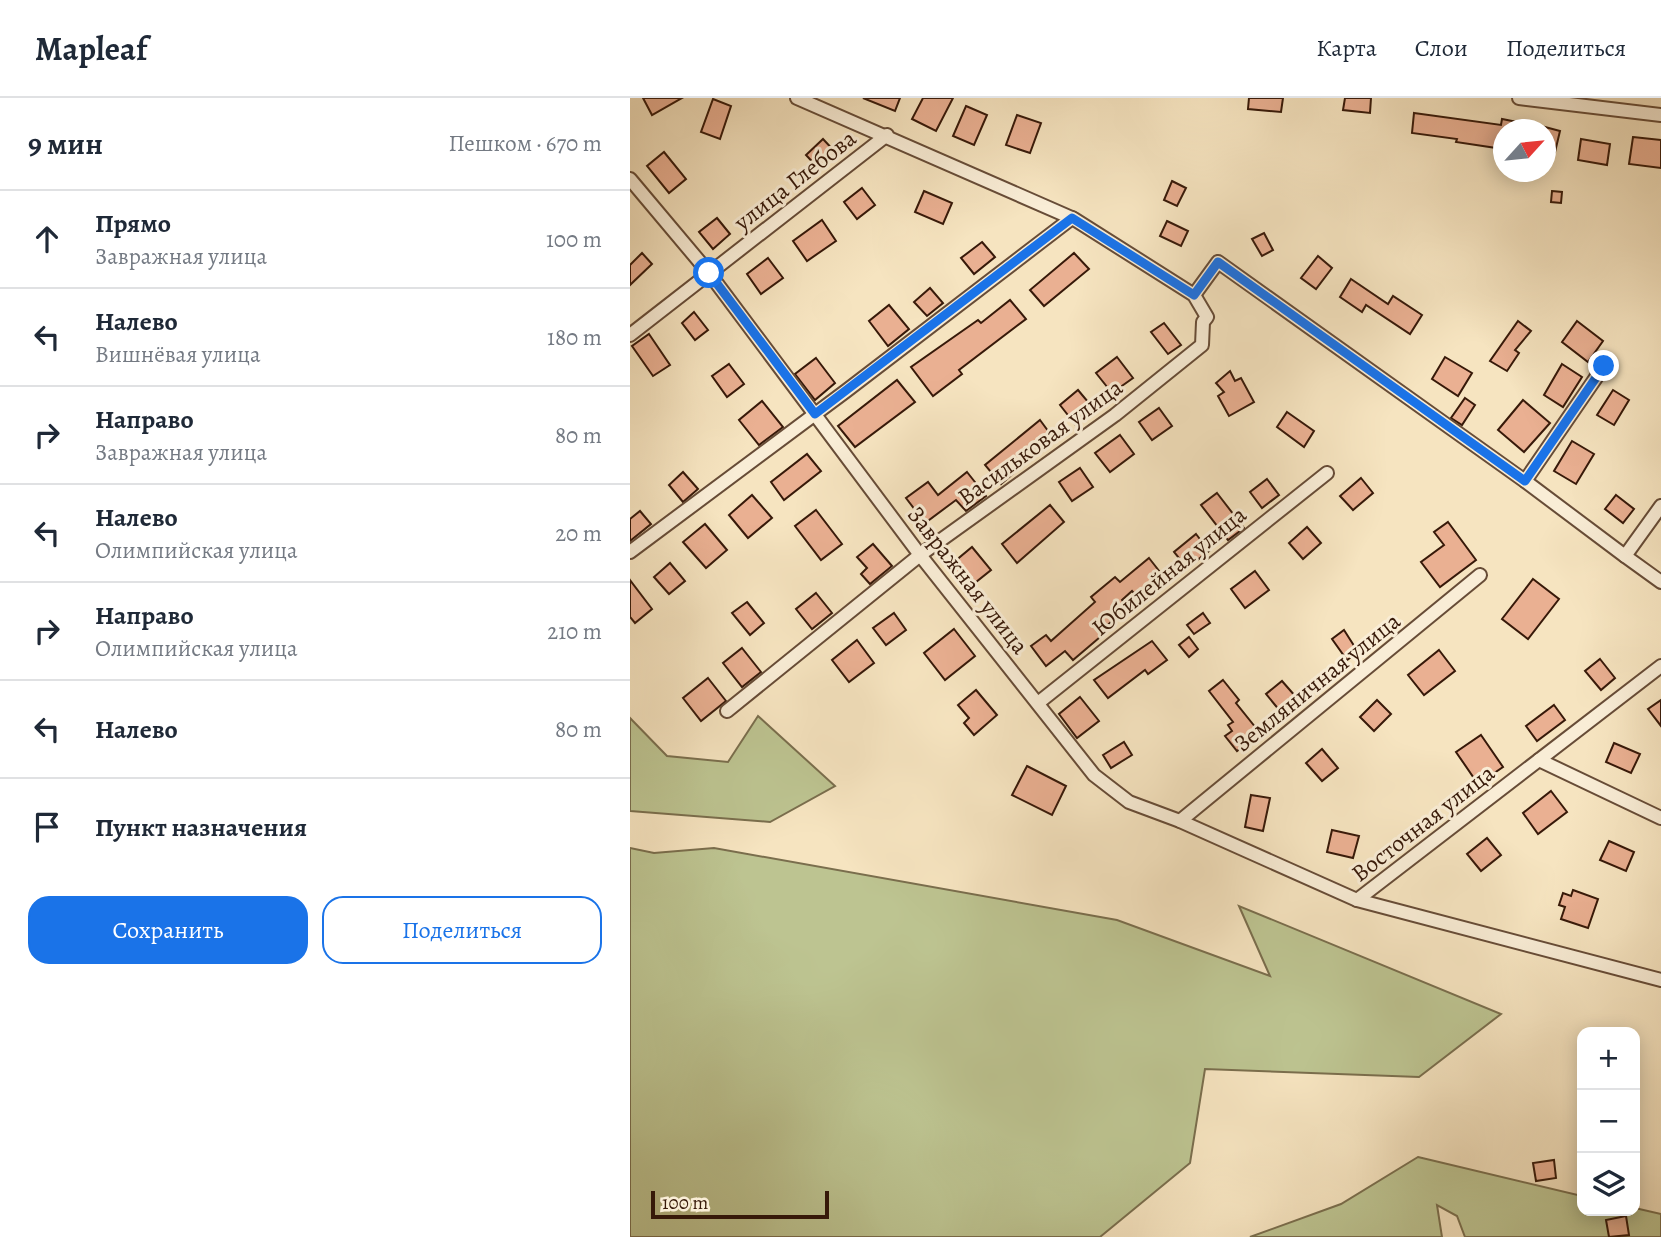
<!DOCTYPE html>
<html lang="ru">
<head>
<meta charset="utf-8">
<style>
	:root { --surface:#fff; --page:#f2f2f3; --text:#1f2937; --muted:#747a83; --line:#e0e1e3; --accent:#1a73e8 }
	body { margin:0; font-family:Alegreya,serif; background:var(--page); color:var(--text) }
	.controls { position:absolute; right:21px; bottom:21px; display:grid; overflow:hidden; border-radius:14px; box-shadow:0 4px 18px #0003 }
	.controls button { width:63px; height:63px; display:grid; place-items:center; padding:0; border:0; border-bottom:2px solid var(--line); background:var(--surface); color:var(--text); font:35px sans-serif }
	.compass { position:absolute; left:863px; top:21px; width:63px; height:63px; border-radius:50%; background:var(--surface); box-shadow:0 4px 18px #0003; rotate:63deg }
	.scale { position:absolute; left:21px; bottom:18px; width:178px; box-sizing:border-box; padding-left:7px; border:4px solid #371909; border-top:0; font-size:19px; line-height:24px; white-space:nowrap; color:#371909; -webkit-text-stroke:5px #f9edd6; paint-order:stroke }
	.stop { position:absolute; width:21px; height:21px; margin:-16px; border:5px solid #1a73e8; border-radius:50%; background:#fff }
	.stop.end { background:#1a73e8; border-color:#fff; box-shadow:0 2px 7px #0008 }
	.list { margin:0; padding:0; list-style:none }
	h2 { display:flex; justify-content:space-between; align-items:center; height:91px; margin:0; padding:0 28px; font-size:30px }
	h2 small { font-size:23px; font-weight:400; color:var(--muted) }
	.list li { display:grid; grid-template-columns:46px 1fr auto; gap:21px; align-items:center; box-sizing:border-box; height:98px; padding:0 28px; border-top:2px solid var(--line) }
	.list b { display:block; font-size:26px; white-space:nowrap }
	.list p { margin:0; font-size:23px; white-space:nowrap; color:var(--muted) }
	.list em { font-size:23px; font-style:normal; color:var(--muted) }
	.actions { display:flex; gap:14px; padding:21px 28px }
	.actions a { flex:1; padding:16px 0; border:2px solid var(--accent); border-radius:21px; text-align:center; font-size:24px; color:var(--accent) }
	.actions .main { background:var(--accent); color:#fff }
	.icon { flex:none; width:38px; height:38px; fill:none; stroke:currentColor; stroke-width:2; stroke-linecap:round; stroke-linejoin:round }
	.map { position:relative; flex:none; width:1031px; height:1139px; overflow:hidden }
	header { display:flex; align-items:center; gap:42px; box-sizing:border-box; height:98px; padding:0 35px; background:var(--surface); border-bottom:2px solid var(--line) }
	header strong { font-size:33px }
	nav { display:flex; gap:38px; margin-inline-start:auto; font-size:24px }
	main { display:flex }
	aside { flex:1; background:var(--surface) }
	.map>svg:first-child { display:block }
	.green { fill:#bdc491; stroke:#7a6e4d; stroke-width:2 }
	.building { fill:#eab092; stroke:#371909; stroke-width:2 }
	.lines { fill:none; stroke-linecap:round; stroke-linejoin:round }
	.minor-casing { stroke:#674c37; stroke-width:16 }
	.minor { stroke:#f9edd6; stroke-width:12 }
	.route { stroke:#1a73e8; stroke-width:9 }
	.labels { text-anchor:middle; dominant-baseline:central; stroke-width:6; stroke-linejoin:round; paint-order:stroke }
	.street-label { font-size:24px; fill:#371909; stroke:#f9edd6 }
</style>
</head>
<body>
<header>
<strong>Mapleaf</strong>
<nav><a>Карта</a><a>Слои</a><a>Поделиться</a></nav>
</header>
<main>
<aside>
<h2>9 мин<small>Пешком · 670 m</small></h2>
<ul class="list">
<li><svg class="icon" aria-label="ahead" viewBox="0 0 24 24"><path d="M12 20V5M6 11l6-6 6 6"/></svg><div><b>Прямо</b><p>Завражная улица</p></div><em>100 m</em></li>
<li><svg class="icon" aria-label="left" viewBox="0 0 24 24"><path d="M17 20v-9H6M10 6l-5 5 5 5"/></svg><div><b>Налево</b><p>Вишнёвая улица</p></div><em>180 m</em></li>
<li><svg class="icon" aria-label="right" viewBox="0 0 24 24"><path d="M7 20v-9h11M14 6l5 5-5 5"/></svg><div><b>Направо</b><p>Завражная улица</p></div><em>80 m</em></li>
<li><svg class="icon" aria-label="left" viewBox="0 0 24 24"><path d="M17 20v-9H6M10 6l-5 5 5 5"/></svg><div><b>Налево</b><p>Олимпийская улица</p></div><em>20 m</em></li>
<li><svg class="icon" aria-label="right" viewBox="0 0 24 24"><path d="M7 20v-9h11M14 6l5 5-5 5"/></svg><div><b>Направо</b><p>Олимпийская улица</p></div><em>210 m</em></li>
<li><svg class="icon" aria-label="left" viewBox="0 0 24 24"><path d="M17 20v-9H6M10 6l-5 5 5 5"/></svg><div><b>Налево</b></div><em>80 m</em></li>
<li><svg class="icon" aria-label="arrive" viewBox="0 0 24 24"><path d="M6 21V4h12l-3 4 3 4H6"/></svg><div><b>Пункт назначения</b></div></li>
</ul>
<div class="actions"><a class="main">Сохранить</a><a>Поделиться</a></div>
</aside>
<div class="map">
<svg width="1031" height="1139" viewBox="0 0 1031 1139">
	<rect width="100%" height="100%" fill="#f6e4c0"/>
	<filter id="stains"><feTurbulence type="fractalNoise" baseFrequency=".00286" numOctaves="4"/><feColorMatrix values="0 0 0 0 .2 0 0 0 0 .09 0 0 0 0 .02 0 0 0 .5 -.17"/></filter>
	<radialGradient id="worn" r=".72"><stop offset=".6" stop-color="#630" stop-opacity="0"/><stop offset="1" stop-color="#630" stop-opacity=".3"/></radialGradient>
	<g class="green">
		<polygon points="128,618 205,688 140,724 0,713 0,620 37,658 98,664"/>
		<polygon points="0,750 24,755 84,750 487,822 640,878 609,808 871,916 789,979 575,971 560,1065 470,1139 0,1139"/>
		<polygon points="788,1059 952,1098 952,1113 1005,1113 1005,1110 1031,1116 1031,1139 835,1139 827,1118 807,1107 812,1139 620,1139 711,1106"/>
	</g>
	<g class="building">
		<polygon points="13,0 52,0 22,17"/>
		<polygon points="233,0 270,0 265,13"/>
		<polygon points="293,0 323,0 306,33 282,21"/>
		<polygon points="619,0 653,0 651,14 618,11"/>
		<polygon points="715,0 741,0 740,15 713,12"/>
		<polygon points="83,1 101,8 90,41 71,34"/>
		<polygon points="336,8 357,17 344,47 323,38"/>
		<polygon points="784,15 871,27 872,21 902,27 902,32 873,32 873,51 826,44 827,41 782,35"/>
		<polygon points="387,17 411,25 400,55 376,47"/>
		<polygon points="915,29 930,33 925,54 915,52"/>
		<polygon points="1003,39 1031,42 1031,70 999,66"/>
		<polygon points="193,41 207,56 190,72 176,57"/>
		<polygon points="951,41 980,46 977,67 948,62"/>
		<polygon points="34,54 56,81 39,95 17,68"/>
		<polygon points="542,83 556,90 547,108 534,102"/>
		<polygon points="232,90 245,107 227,121 214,104"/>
		<polygon points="294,93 322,105 313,126 285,114"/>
		<polygon points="922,93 932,94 931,105 921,104"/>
		<polygon points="87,120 100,136 83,151 69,134"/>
		<polygon points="192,122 206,143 177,163 163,143"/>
		<polygon points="537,123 558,133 551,148 530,138"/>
		<polygon points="634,135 643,152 632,158 622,141"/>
		<polygon points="352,144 365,159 344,176 331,160"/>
		<polygon points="12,155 22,166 0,187 0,167"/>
		<polygon points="444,155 459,171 414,208 400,192"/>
		<polygon points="688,158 702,170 686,191 671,180"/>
		<polygon points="138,160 153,180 131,196 117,176"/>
		<polygon points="721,181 758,206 763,198 792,217 780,236 736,207 732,214 710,199"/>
		<polygon points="300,190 313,205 297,218 284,204"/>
		<polygon points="380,202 396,221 329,272 332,276 303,298 281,269 348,222 351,225"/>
		<polygon points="259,207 279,231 258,248 239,223"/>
		<polygon points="64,214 78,232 65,242 52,225"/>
		<polygon points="888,223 901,233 885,252 889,255 877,273 860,263"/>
		<polygon points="947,223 973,243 958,264 932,244"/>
		<polygon points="534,225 551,247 538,256 521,234"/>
		<polygon points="19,236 40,267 23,278 2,248"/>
		<polygon points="487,259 503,280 482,295 466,275"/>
		<polygon points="815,259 842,275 828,298 802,281"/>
		<polygon points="186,260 205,285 185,302 165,276"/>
		<polygon points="99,266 114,286 97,299 82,278"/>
		<polygon points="932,266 952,279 933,309 914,297"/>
		<polygon points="600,273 605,283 611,280 624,304 599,318 588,298 594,294 586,285"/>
		<polygon points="267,282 285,304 225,349 208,328"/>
		<polygon points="448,292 464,311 445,326 430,307"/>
		<polygon points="983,292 999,302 984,327 967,317"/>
		<polygon points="835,300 845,307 832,327 821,320"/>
		<polygon points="893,302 920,325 894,354 868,332"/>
		<polygon points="132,303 153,329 129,347 109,322"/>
		<polygon points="529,310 542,328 522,342 509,324"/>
		<polygon points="657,314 684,333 674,349 647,329"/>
		<polygon points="410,322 424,341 392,366 393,367 371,386 355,367"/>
		<polygon points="490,337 504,356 480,374 465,355"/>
		<polygon points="942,343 964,356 946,386 924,373"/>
		<polygon points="177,356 191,373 154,402 141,384"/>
		<polygon points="450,370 463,389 442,403 429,384"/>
		<polygon points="53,374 68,391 53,404 39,387"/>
		<polygon points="337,374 356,398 336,413 326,402 295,425 276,400 298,384 308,397"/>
		<polygon points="731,380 743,395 723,412 710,398"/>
		<polygon points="637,381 649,397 632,410 620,394"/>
		<polygon points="587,395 614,430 598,442 571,407"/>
		<polygon points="122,397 142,420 118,440 99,417"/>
		<polygon points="986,397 1004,411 993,425 975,411"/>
		<polygon points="420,407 434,424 387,465 372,446"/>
		<polygon points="186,412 212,446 191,462 165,428"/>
		<polygon points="10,413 21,426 0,443 0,421"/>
		<polygon points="818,424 846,462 810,489 791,464 814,447 804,434"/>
		<polygon points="75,426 97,452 76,470 53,444"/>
		<polygon points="677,429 691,445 673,461 659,445"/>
		<polygon points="566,436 579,453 557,470 544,454"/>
		<polygon points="243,446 262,468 240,486 231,476 237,470 227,459"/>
		<polygon points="342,449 361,472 336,492 318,469"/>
		<polygon points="519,460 537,483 517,500 514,496 508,500 502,493 492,502 497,510 473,531 476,534 443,562 435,553 416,568 401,548 416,537 421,543 465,504 461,499 485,479 490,484"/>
		<polygon points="40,465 55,483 39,496 24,479"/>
		<polygon points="625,473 639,492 615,510 601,491"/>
		<polygon points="903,481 929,501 898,541 872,521"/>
		<polygon points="0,482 22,511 5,525 0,519"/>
		<polygon points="186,495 202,515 182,531 166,511"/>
		<polygon points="117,504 134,525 120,537 102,515"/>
		<polygon points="264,515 276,532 256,547 243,530"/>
		<polygon points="573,515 580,525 564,536 557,527"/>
		<polygon points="324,531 345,558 315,582 294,555"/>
		<polygon points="714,532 728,554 717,562 702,541"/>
		<polygon points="559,539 568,551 559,559 549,547"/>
		<polygon points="227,542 244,565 219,584 202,562"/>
		<polygon points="522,543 537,562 518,576 515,572 478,600 464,582"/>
		<polygon points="112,550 131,574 112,589 93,565"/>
		<polygon points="809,552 825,573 794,597 778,577"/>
		<polygon points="970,561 985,580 971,592 955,573"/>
		<polygon points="78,580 96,603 71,623 53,600"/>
		<polygon points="593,582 609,602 606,605 630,635 607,653 595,638 602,633 598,627 603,624 579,593"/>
		<polygon points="652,583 666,599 650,613 636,596"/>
		<polygon points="346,592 367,617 344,637 334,625 339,620 328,607"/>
		<polygon points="450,599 469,623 447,640 429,616"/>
		<polygon points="747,602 761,616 744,633 730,619"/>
		<polygon points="1031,602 1031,628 1018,611"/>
		<polygon points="924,607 935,622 907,643 896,628"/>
		<polygon points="851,637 873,669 848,686 826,654"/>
		<polygon points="494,644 502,657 481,670 473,657"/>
		<polygon points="984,645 1010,656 1001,675 976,664"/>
		<polygon points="692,651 708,670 692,683 676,665"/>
		<polygon points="397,668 436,688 422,717 382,697"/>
		<polygon points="921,693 937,714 908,736 893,715"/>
		<polygon points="621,697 640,700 633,733 615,729"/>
		<polygon points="702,732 729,738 723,760 697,754"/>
		<polygon points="857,740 871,757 851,773 837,756"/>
		<polygon points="979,743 1004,754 996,773 970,762"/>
		<polygon points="943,792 968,801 958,830 931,821 935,809 929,807 933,795 941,798"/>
		<polygon points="924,1062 926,1080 906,1083 903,1065"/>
		<polygon points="996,1118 999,1137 979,1139 976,1122"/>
	</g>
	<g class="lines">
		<g class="minor-casing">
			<g id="minor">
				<polyline points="889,0 1031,17"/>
				<polyline points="0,81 79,175 290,457 464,677 499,704 550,723 727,802 1031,882"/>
				<polyline points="564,197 588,164 895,383 995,458 1031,408"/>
				<polyline points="0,237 257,37"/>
				<polyline points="895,383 974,268"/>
				<polyline points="0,454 216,293 442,120"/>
				<polyline points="995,458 1031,484"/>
				<polyline points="408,605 697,375"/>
				<polyline points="97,613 290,457 485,317 572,247 573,224 577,219 564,197 444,121 167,0"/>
				<polyline points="909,662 1031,720"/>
				<polyline points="550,723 850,477"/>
				<polyline points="727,802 1031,568"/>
			</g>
		</g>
		<use href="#minor" class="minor"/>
	</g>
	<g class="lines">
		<polyline class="route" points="79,175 185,316 442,120 564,197 588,164 895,383 974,268"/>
	</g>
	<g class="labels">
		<g class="street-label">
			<text transform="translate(165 82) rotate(-38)">улица Глебова</text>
			<text transform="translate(410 344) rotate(-36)">Васильковая улица</text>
			<text transform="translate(539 473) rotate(-39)">Юбилейная улица</text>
			<text transform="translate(338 482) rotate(52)">Завражная улица</text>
			<text transform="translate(687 584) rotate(-39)">Земляничная улица</text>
			<text transform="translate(793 725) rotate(-38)">Восточная улица</text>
		</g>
	</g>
	<rect width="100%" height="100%" filter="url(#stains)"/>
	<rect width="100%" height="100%" fill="url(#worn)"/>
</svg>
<div class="controls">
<button>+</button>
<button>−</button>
<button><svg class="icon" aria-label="layers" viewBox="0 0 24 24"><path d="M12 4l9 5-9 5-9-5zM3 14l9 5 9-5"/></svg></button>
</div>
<svg class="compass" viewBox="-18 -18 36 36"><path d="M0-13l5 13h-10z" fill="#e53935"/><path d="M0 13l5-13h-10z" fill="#747a83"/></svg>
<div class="scale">100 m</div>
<div class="stop" style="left:79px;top:175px"></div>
<div class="stop end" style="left:974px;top:268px"></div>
</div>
</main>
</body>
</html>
